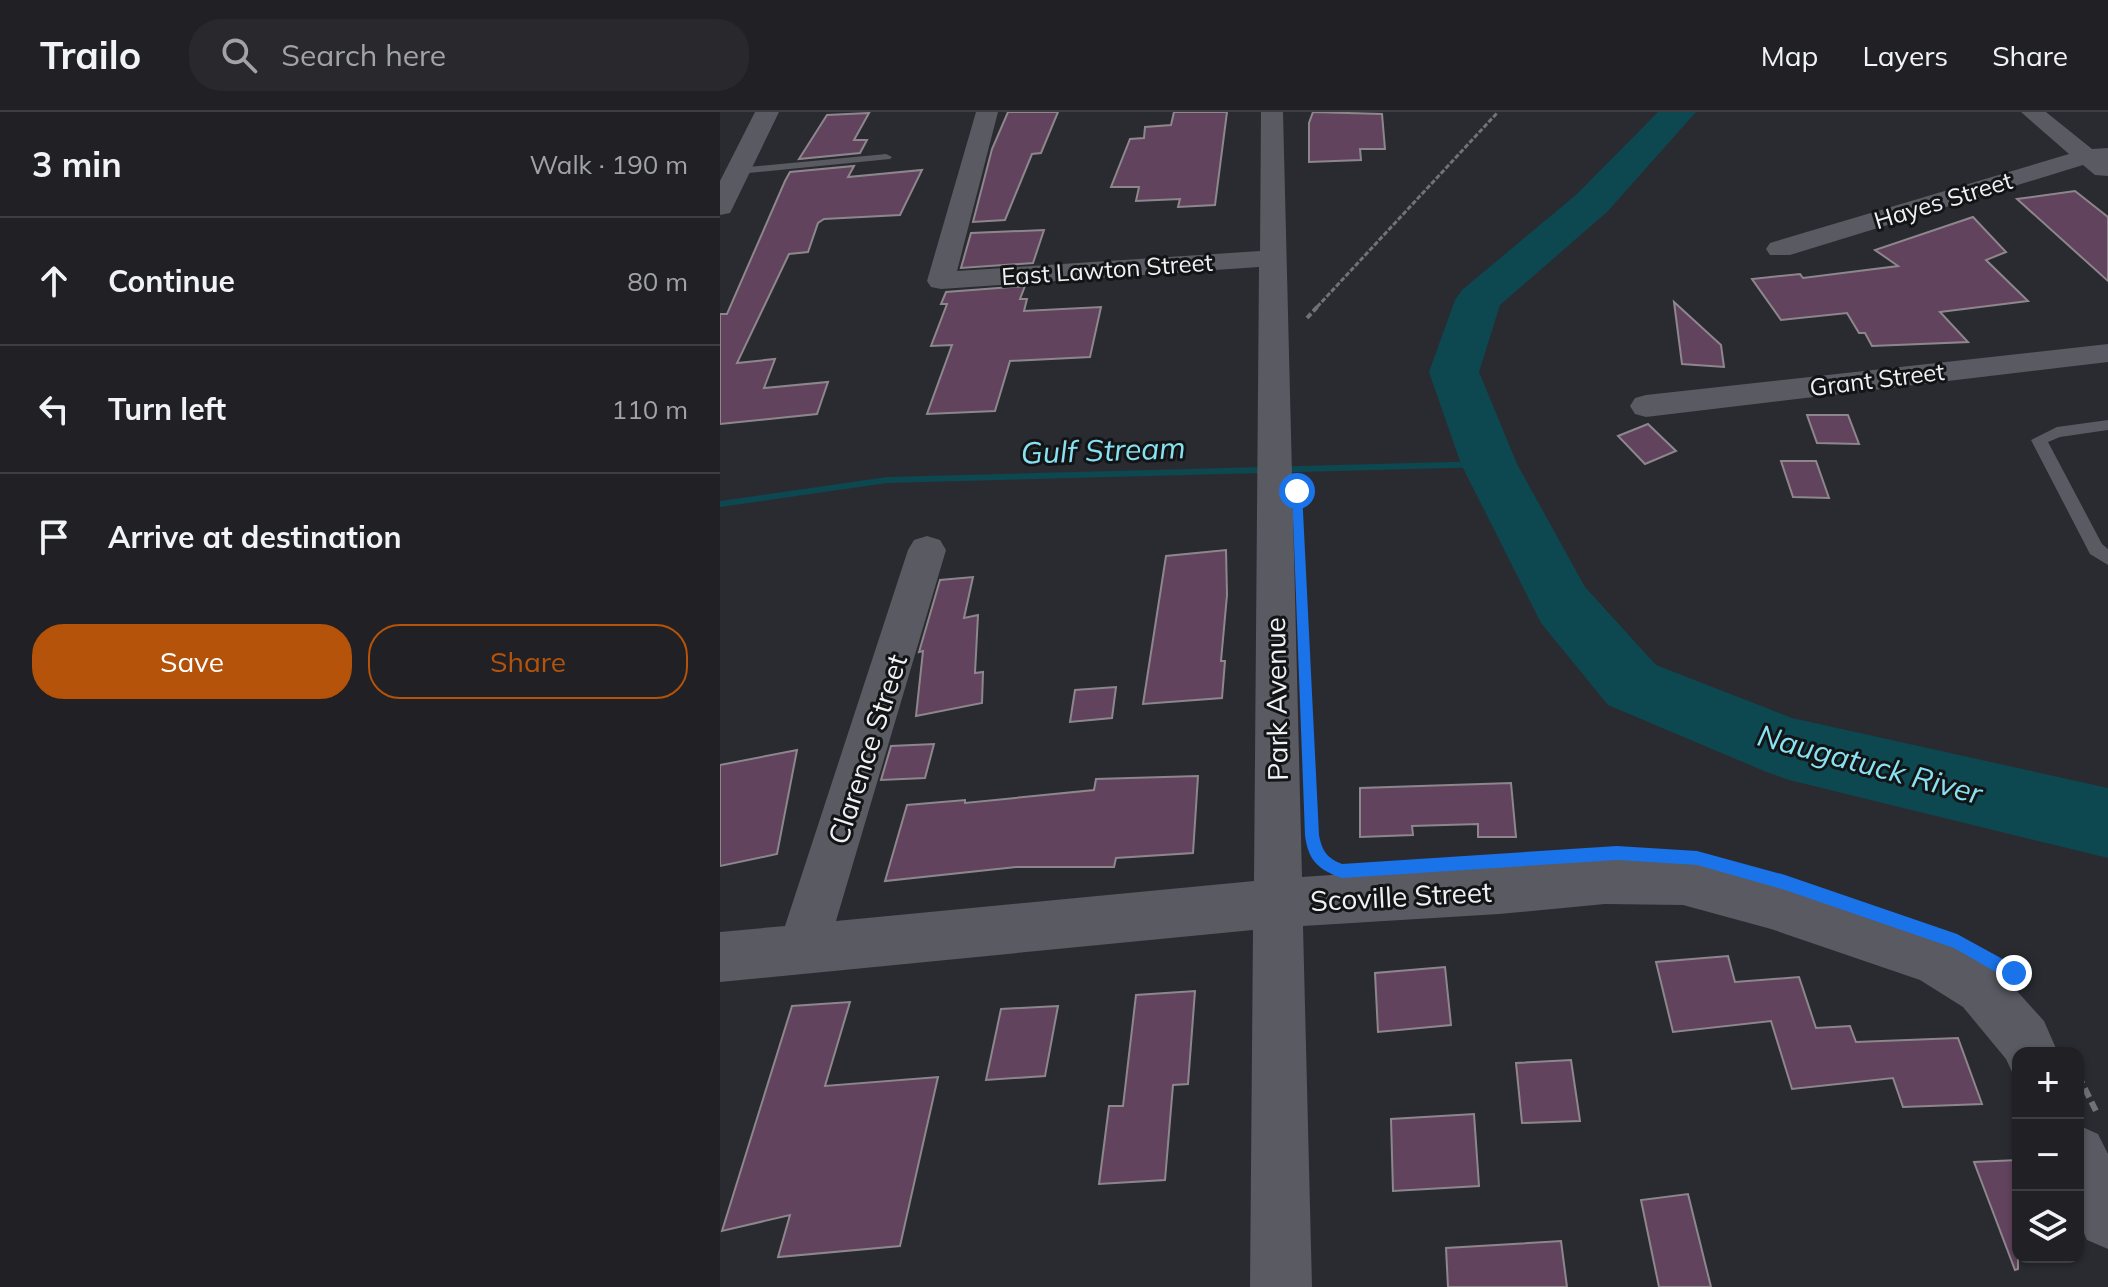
<!DOCTYPE html>
<html lang="en">
<head>
<meta charset="utf-8">
<style>
	:root { --surface:#202025; --page:#28282d; --text:#f1f3f6; --muted:#a2a3a7; --line:#3d3e42; --accent:#b45309 }
	body { margin:0; font-family:Mulish,sans-serif; background:var(--page); color:var(--text) }
	.controls { position:absolute; right:24px; bottom:24px; display:grid; overflow:hidden; border-radius:16px; box-shadow:0 2px 6px #0004 }
	.controls button { width:72px; height:72px; display:grid; place-items:center; padding:0; border:0; border-bottom:2px solid var(--line); background:var(--surface); color:var(--text); font:40px sans-serif }
	.stop { position:absolute; width:24px; height:24px; margin:-18px; border:6px solid #1a73e8; border-radius:50%; background:#fff }
	.stop.end { background:#1a73e8; border-color:#fff; box-shadow:0 2px 8px #0008 }
	.list { margin:0; padding:0; list-style:none }
	h2 { display:flex; justify-content:space-between; align-items:center; height:104px; margin:0; padding:0 32px; font-size:34px }
	h2 small { font-size:26px; font-weight:400; color:var(--muted) }
	.list li { display:grid; grid-template-columns:52px 1fr auto; gap:24px; align-items:center; box-sizing:border-box; height:128px; padding:0 32px; border-top:2px solid var(--line) }
	.list b { display:block; font-size:30px; white-space:nowrap }
	.list em { font-size:26px; font-style:normal; color:var(--muted) }
	.actions { display:flex; gap:16px; padding:24px 32px }
	.actions a { flex:1; padding:18px 0; border:2px solid var(--accent); border-radius:32px; text-align:center; font-size:28px; color:var(--accent) }
	.actions .main { background:var(--accent); color:#fff }
	.icon { flex:none; width:44px; height:44px; fill:none; stroke:currentColor; stroke-width:2; stroke-linecap:round; stroke-linejoin:round }
	.map { position:relative; flex:none; width:1388px; height:1175px; overflow:hidden }
	header { display:flex; align-items:center; gap:48px; box-sizing:border-box; height:112px; padding:0 40px; background:var(--surface); border-bottom:2px solid var(--line) }
	header strong { font-size:38px }
	nav { display:flex; gap:44px; margin-inline-start:auto; font-size:28px }
	.search { width:560px; height:72px; background:var(--page); display:flex; align-items:center; gap:20px; box-sizing:border-box; padding:0 28px; border-radius:32px; color:var(--muted); font-size:30px }
	main { display:flex }
	aside { flex:1; background:var(--surface) }
	.map>svg:first-child { display:block }
	.lines { fill:none; stroke-linecap:round; stroke-linejoin:round }
	.stream { fill:#0d4750; fill-rule:evenodd }
	.river { fill:#0d4750; fill-rule:evenodd }
	.building { fill:#61435e; stroke:#8d878c; stroke-width:2 }
	.path-far2 { stroke:#717278; stroke-width:3; stroke-dasharray:5 2; stroke-linecap:butt }
	.path-far1 { stroke:#717278; stroke-width:4; stroke-dasharray:6 3; stroke-linecap:butt }
	.path { stroke:#717278; stroke-width:6; stroke-dasharray:10 5; stroke-linecap:butt }
	.lane { fill:#595a62; fill-rule:evenodd }
	.street { fill:#595a62; fill-rule:evenodd }
	.secondary { fill:#595a62; fill-rule:evenodd }
	.route { fill:#1a73e8 }
	.labels { text-anchor:middle; dominant-baseline:central; stroke-width:6; stroke-linejoin:round; paint-order:stroke }
	.far-street-label { font-size:24px; fill:#f0f0f5; stroke:#131416 }
	.street-label { font-size:28px; fill:#f0f0f5; stroke:#131416 }
	.water-label { font-size:30px; font-style:italic; fill:#89e2f2; stroke:#131416 }
</style>
</head>
<body>
<header>
<strong>Trailo</strong>
<div class="search"><svg class="icon" aria-label="search" viewBox="0 0 24 24"><circle cx="10" cy="10" r="6"/><path d="M15 15l6 6"/></svg>Search here</div>
<nav><a>Map</a><a>Layers</a><a>Share</a></nav>
</header>
<main>
<aside>
<h2>3 min<small>Walk · 190 m</small></h2>
<ul class="list">
<li><svg class="icon" aria-label="ahead" viewBox="0 0 24 24"><path d="M12 20V5M6 11l6-6 6 6"/></svg><div><b>Continue</b></div><em>80 m</em></li>
<li><svg class="icon" aria-label="left" viewBox="0 0 24 24"><path d="M17 20v-9H6M10 6l-5 5 5 5"/></svg><div><b>Turn left</b></div><em>110 m</em></li>
<li><svg class="icon" aria-label="arrive" viewBox="0 0 24 24"><path d="M6 21V4h12l-3 4 3 4H6"/></svg><div><b>Arrive at destination</b></div></li>
</ul>
<div class="actions"><a class="main">Save</a><a>Share</a></div>
</aside>
<div class="map">
<svg width="1388" height="1175" viewBox="0 0 1388 1175">
	<rect width="100%" height="100%" fill="#2a2b31"/>
	<g class="lines">
		<polygon class="stream" points="769,349 773,352 769,355 167,371 0,395 0,389 167,365"/>
		<polygon class="river" points="938,0 976,0 887,100 780,193 759,260 797,352 865,475 936,553 1072,606 1388,676 1388,746 1069,668 1044,659 888,593 821,511 741,352 709,260 735,188 742,178 857,82"/>
	</g>
	<g class="building">
		<polygon points="288,0 338,0 321,41 312,42 285,108 253,110 272,37"/>
		<polygon points="454,0 507,0 495,93 458,95 460,87 416,89 419,75 391,75 410,27 424,26 425,15 451,13"/>
		<polygon points="593,0 662,2 665,37 640,37 641,48 589,50 589,11"/>
		<polygon points="149,1 134,28 147,28 140,41 79,47 107,3"/>
		<polygon points="134,54 128,65 202,58 180,103 104,107 98,111 88,140 69,142 17,251 55,247 44,276 108,270 97,302 0,312 0,202 7,202 65,69 70,60"/>
		<polygon points="1355,79 1388,105 1388,169 1297,87"/>
		<polygon points="1253,105 1286,140 1266,148 1308,189 1220,200 1248,230 1152,234 1145,221 1139,221 1127,201 1061,208 1032,167 1080,162 1083,166 1178,154 1155,138"/>
		<polygon points="324,118 313,151 241,156 251,121"/>
		<polygon points="305,174 300,187 307,187 304,199 381,195 370,245 290,249 275,299 207,302 232,233 211,234 227,192 221,192 226,180"/>
		<polygon points="954,190 1001,233 1004,255 962,252"/>
		<polygon points="1087,303 1128,303 1139,332 1097,331"/>
		<polygon points="928,312 956,339 925,352 898,324"/>
		<polygon points="1061,349 1096,349 1109,386 1073,385"/>
		<polygon points="506,438 507,483 501,549 505,549 502,586 423,592 446,444"/>
		<polygon points="253,465 244,506 258,503 255,561 263,560 262,591 196,604 203,539 199,540 220,468"/>
		<polygon points="396,575 392,606 350,610 355,578"/>
		<polygon points="214,632 205,666 161,668 171,634"/>
		<polygon points="77,638 57,742 0,754 0,653"/>
		<polygon points="478,664 473,741 396,746 394,755 296,755 165,769 187,693 245,688 245,691 374,678 376,667"/>
		<polygon points="791,671 796,725 758,725 758,712 692,714 693,723 640,725 640,676"/>
		<polygon points="1008,844 1015,870 1079,865 1096,916 1130,914 1136,930 1238,926 1262,992 1183,995 1173,966 1072,977 1051,909 953,920 936,850"/>
		<polygon points="725,855 731,913 658,920 655,861"/>
		<polygon points="475,879 468,972 453,973 445,1068 379,1072 389,994 403,994 416,883"/>
		<polygon points="130,890 105,974 218,965 180,1134 58,1145 70,1103 2,1119 72,894"/>
		<polygon points="338,894 325,964 266,968 281,897"/>
		<polygon points="851,948 860,1009 802,1011 796,951"/>
		<polygon points="754,1002 759,1074 673,1079 671,1007"/>
		<polygon points="1298,1048 1298,1157 1295,1158 1254,1050"/>
		<polygon points="968,1082 991,1175 939,1175 921,1088"/>
		<polygon points="841,1129 847,1175 728,1175 726,1136"/>
	</g>
	<g class="lines">
		<polyline class="path-far2" points="597,195 778,0"/>
		<polyline class="path-far1" points="587,206 599,193"/>
		<polyline class="path" points="1358,963 1377,1001"/>
		<g class="lane">
			<polygon points="166,42 172,45 170,47 18,62 12,59 18,56"/>
			<polygon points="1388,308 1388,318 1340,325 1328,330 1382,432 1388,437 1388,453 1370,442 1311,328 1337,315"/>
		</g>
		<g class="street">
			<polygon points="256,0 278,0 237,159 540,139 541,0 563,0 582,765 885,744 963,745 1051,769 1231,829 1279,859 1324,909 1338,941 1298,941 1298,962 1292,960 1286,947 1243,895 1200,868 1051,817 963,793 885,792 779,802 583,814 592,1175 530,1175 533,818 0,870 0,820 65,814 188,438 194,428 207,424 220,428 226,438 116,809 534,769 539,155 221,177 211,175 207,169"/>
			<polygon points="1301,0 1326,0 1372,37 1388,36 1388,64 1375,63 1363,53 1070,143 1050,143 1046,137 1050,131 1349,42"/>
			<polygon points="1388,232 1388,250 926,305 915,302 910,294 915,286 926,283"/>
			<polygon points="1358,1013 1378,1022 1388,1042 1388,1137 1367,1128 1358,1108"/>
		</g>
		<polygon class="secondary" points="35,0 59,0 13,95 10,101 0,103 0,69"/>
	</g>
	<path class="route" d="M577 375 582 379 599 723C602 739 607 746 622 752L897 734 977 739 1065 763 1237 822 1299 856V867H1288L1234 836 1065 778 977 753 897 748 622 766C599 758 588 749 585 723L572 379Z"/>
	<g class="labels">
		<g class="far-street-label">
			<text transform="translate(1223 88) rotate(-17)">Hayes Street</text>
			<text transform="translate(387 157) rotate(-4)">East Lawton Street</text>
			<text transform="translate(1157 267) rotate(-7)">Grant Street</text>
		</g>
		<g class="street-label">
			<text transform="translate(556 587) rotate(-91)">Park Avenue</text>
			<text transform="translate(147 637) rotate(-72)">Clarence Street</text>
			<text transform="translate(681 784) rotate(-3)">Scoville Street</text>
		</g>
		<g class="water-label">
			<text transform="translate(383 338) rotate(-2)">Gulf Stream</text>
			<text transform="translate(1150 652) rotate(15)">Naugatuck River</text>
		</g>
	</g>
</svg>
<div class="controls">
<button>+</button>
<button>−</button>
<button><svg class="icon" aria-label="layers" viewBox="0 0 24 24"><path d="M12 4l9 5-9 5-9-5zM3 14l9 5 9-5"/></svg></button>
</div>
<div class="stop" style="left:577px;top:379px"></div>
<div class="stop end" style="left:1294px;top:861px"></div>
</div>
</main>
</body>
</html>
